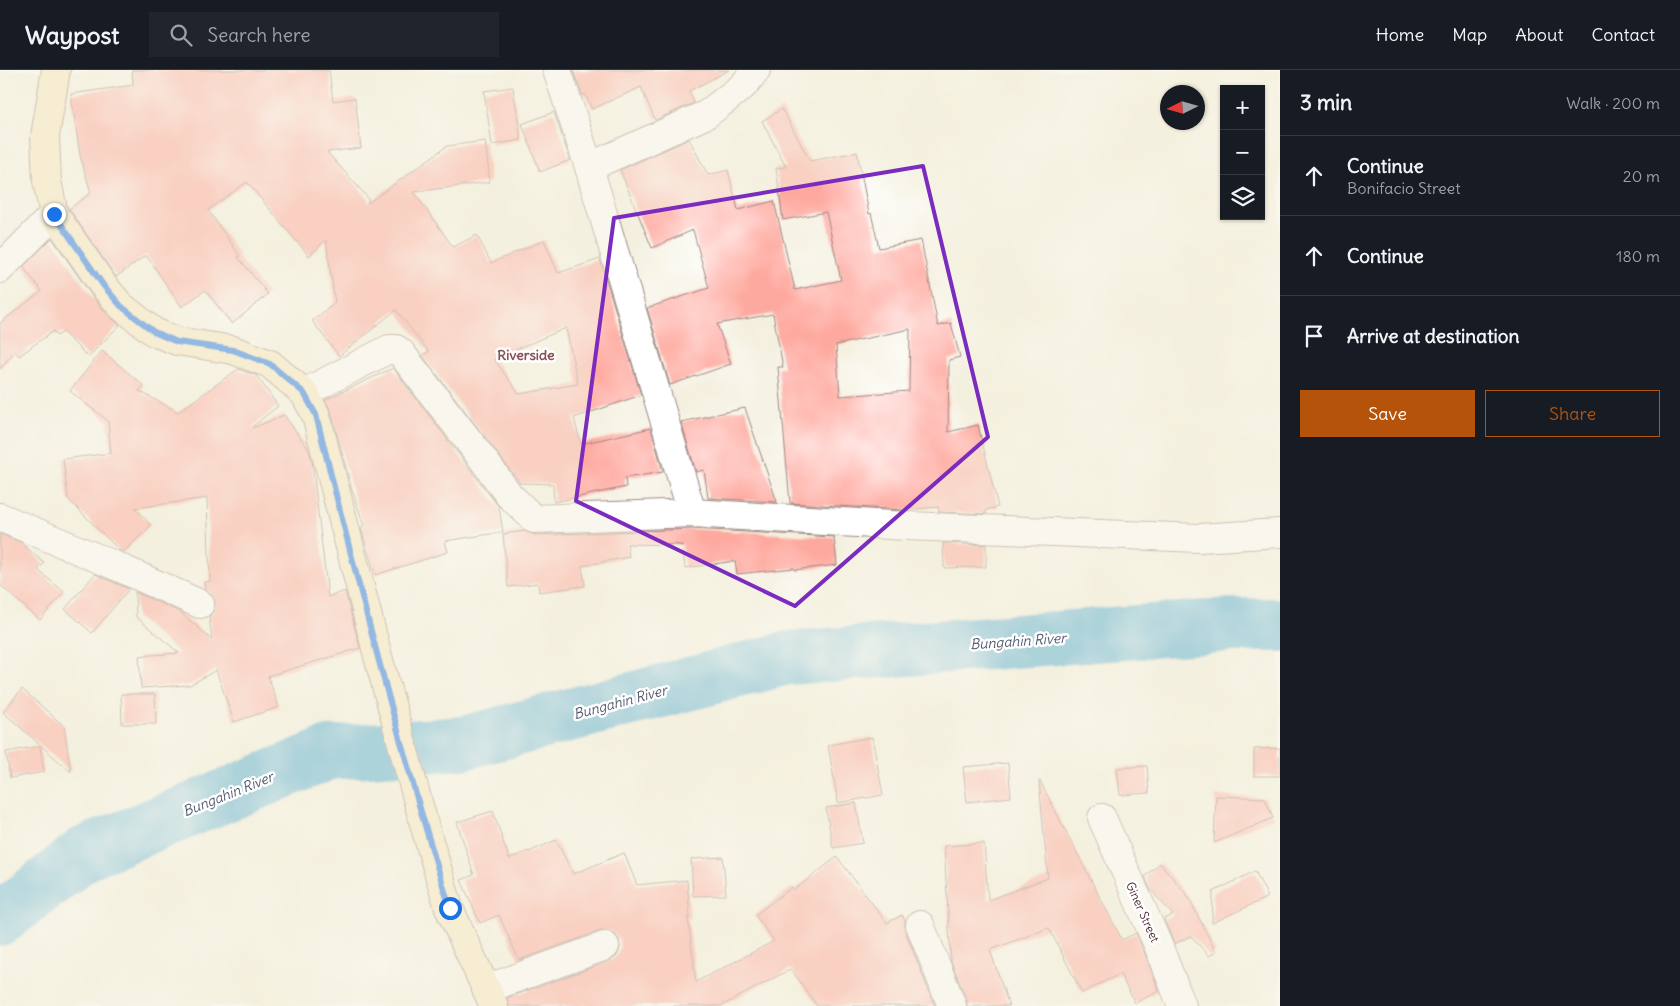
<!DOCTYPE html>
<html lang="en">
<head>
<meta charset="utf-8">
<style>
	:root { --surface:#171b24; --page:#20242c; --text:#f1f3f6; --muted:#9ea1a6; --line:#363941; --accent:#b45309 }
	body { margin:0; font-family:Delius,sans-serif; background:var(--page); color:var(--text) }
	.controls { position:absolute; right:15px; top:15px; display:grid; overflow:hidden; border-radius:0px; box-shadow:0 1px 4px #0004 }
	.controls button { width:45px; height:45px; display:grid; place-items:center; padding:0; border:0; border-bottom:1px solid var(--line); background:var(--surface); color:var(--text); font:25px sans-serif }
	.compass { position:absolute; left:1160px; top:15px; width:45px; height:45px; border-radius:50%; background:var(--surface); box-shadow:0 1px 4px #0004; rotate:265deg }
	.stop { position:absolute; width:15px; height:15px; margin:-11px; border:4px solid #1a73e8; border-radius:50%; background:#fff }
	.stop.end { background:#1a73e8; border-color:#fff; box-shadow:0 1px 5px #0008 }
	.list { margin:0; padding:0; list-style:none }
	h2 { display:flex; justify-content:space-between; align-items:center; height:65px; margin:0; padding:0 20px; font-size:21px }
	h2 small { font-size:16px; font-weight:400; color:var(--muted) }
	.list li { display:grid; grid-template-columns:32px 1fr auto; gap:15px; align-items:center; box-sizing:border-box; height:80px; padding:0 20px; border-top:1px solid var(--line) }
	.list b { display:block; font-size:19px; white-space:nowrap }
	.list p { margin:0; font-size:16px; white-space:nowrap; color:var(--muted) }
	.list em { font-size:16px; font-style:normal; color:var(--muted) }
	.actions { display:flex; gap:10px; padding:15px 20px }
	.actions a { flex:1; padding:11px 0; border:1px solid var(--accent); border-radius:0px; text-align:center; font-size:18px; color:var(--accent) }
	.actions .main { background:var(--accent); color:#fff }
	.icon { flex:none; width:28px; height:28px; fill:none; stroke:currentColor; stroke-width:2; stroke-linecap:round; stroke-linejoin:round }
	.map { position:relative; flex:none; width:1280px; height:936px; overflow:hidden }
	header { display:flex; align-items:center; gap:30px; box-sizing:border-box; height:70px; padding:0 25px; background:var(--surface); border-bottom:1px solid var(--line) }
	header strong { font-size:24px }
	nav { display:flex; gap:28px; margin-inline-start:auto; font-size:18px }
	.search { width:350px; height:45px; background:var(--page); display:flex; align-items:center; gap:12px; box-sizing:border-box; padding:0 18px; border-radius:0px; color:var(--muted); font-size:19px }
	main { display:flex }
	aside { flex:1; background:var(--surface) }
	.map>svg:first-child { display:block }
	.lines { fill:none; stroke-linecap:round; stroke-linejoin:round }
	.river { stroke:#59afd6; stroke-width:54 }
	.building { fill:#fea99f; fill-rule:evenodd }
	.street-casing { stroke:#9f8885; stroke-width:30 }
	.secondary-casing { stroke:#9f8885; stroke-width:30 }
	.street { stroke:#fff; stroke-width:28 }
	.secondary { stroke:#f8e8c3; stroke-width:28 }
	.route { stroke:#1a73e8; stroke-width:6 }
	.marked { fill:none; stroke:#7b2cbf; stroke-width:4; stroke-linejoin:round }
	.labels { text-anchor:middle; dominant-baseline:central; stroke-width:5; stroke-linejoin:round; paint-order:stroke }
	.street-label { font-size:12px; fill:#4a1f2b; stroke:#fff }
	.neighbourhood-label { font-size:14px; font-weight:bold; fill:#894f54; stroke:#fff }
	.water-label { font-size:14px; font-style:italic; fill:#50596f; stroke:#fff }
</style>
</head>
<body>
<header>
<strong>Waypost</strong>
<div class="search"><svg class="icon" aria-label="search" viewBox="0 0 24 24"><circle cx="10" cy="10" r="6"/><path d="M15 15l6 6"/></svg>Search here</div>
<nav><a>Home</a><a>Map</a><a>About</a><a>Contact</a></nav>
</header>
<main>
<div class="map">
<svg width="1280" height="936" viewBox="0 0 1280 936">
	<rect width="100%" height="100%" fill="#fff"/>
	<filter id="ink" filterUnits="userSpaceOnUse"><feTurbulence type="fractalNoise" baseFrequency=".02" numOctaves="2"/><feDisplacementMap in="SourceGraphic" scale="10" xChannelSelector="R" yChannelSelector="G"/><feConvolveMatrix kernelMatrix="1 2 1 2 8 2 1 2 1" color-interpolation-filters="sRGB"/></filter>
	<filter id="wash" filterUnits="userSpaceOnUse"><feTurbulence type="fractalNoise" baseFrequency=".0096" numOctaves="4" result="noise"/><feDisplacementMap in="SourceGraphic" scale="20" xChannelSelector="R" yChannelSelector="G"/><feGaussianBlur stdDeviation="1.12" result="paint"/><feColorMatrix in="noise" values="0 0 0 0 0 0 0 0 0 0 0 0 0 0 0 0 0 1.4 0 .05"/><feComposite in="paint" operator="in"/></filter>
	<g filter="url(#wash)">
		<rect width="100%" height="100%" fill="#f4f0df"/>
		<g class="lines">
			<polyline class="river" points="0,849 85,783 329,683 463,673 788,588 1232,555 1280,555"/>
		</g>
		<g id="blocks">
			<g class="building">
				<path d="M132 0H329L333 31 355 28 361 78 327 82 368 128V133L447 76 485 71 490 112 414 122 453 177 477 165 491 193 544 170 558 203 600 189 641 325 574 348 581 374 651 358 663 402 625 408 626 417 554 432 553 414 520 413 422 285 429 282 396 240 339 286 312 251 335 233 326 170 309 186 247 112 208 140 240 186 238 187 268 224 232 254 205 220 182 237 146 185 116 207 69 139 91 123 80 85 71 24 133 15ZM566 258 578 314 519 324 494 289Z"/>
				<polygon points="573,0 729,0 689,21 694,33 655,50 641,17 592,39 585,24 582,25"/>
				<polygon points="513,17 521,70 492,75 484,21"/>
				<path d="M782 39 810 91 857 82 869 144 871 143 879 178 921 170 938 256 951 253 960 287 949 290 948 362 978 355 998 437 986 440V444L939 442 938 437 904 440 790 433 778 297H783L773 244 717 254 731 294 670 315 647 238 709 218 693 160 652 178 620 100 689 69 708 105 728 100 738 140 774 131 795 220 841 210 826 142 783 150 776 98 786 97 762 51ZM910 259 909 321 840 326 836 275Z"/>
				<polygon points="554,42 570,90 540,102 522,54"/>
				<polygon points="52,168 91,225 109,246 120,255 88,287 63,262 57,266 53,261 19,286 15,281 0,299 0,253 42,221 23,197"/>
				<polygon points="102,281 144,316 139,321 178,342 238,299 256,305 278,336 252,357 253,358 284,345 309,380 312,391 328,527 345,521 360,578 268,606 279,637 234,652 216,600 190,615 141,618 139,586 179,583 136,547 135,522 180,542 212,570 209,547 214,540 215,532 212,525 205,519 204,512 210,511 207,428 135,438 151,455 124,482 119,480 68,429 63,389 111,383 108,351 70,321"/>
				<polygon points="393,298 499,437 503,462 445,471 448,482 375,505 361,458 364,456 351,417 331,341 325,330"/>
				<polygon points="745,338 777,432 708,428 704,400 696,402 681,352"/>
				<polygon points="692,459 834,467 837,495 794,500 794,498 737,504 735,491 685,498 682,475 627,474 629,487 582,496 585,516 539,522 538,513 508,517 503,464 525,461 535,465"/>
				<polygon points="0,464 20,472 44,493 38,500 64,522 40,550 0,515"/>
				<polygon points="943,473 986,475 986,497 944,498"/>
				<polygon points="95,504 129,519 92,563 65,539"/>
				<polygon points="22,619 64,656 71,702 3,642"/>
				<polygon points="121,624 155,624 156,654 122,654"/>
				<polygon points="872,667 883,725 838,733 828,675"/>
				<polygon points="40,676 44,702 10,708 6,682"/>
				<polygon points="1280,678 1280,706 1254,706 1254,679"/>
				<polygon points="1008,693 1011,727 967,732 963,697"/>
				<polygon points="1147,696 1149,723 1120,725 1117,698"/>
				<polygon points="1039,711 1040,711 1122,870 1136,863 1144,881 1159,921 1135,933 1120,904 1082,923 1049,858 990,880 1009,936 967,936 967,930 951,892 944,776 984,773 988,830 1048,808"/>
				<polygon points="1216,726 1265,728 1273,748 1214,773"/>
				<polygon points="856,733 863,773 833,778 826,738"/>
				<polygon points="493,741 509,789 528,781 529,782 556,770 573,804 624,783 637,815 687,810 690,848 688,848 696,912 774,871 755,845 792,817 794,820 837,787 887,853 902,845 905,851 905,861 935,936 817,936 791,899 721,936 509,936 507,928 610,891 617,886 620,878 619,870 615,864 608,861 600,861 519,890 499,845 480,853 461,810 474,805 457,752"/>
				<polygon points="723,787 726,825 693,826 691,789"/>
				<polygon points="1160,793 1188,826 1216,882 1209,886 1191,866 1174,874 1164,849 1173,845 1150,819 1145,806"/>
				<polygon points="1255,801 1268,827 1212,853 1213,822"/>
			</g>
		</g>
	</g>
	<g filter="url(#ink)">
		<use href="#blocks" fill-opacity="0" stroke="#9f8885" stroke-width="1"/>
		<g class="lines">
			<g class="street-casing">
				<g id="street">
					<polyline points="557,0 589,97 692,443"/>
					<polyline points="589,97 707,44 743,16 756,0"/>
					<polyline points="0,199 54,144"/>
					<polyline points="304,323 389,279 396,279 401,283 485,392 509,425 534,449 692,443 907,456 1199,468 1280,463"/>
					<polyline points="0,447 116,496 200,534"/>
					<polyline points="1102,748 1158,875 1182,936"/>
					<polyline points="920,855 952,936"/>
					<polyline points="486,919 605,876"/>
				</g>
			</g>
			<g class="secondary-casing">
				<polyline id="secondary" points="56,0 45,66 47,111 54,144 103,215 121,236 154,262 177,271 233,280 270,294 304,323 316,345 379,590 426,761 449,838 494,936"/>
			</g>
			<use href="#street" class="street"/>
			<use href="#secondary" class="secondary"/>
		</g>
	</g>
	<g class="lines" filter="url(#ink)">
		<path class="route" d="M54 144 103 215 121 236 154 262 177 272 233 280 270 294 304 323 316 345C357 510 399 675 450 838"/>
	</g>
	<path d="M0 0H1280V936H0ZM923 96 988 367 795 536 576 431 614 148Z" fill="#f4f0df" fill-opacity=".55" fill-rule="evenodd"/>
	<path class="marked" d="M923 96 988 367 795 536 576 431 614 148Z"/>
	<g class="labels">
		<g class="street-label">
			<text transform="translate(1143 842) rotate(66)">Giner Street</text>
		</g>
		<g class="neighbourhood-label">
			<text x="526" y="285">Riverside</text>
		</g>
		<g class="water-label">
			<text transform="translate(1018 571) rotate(-4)">Bungahin River</text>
			<text transform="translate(620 632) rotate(-15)">Bungahin River</text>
			<text transform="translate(228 724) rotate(-22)">Bungahin River</text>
		</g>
	</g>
</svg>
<div class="controls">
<button>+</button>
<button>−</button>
<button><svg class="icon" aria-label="layers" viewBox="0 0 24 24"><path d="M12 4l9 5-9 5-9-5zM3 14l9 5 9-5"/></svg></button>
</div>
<svg class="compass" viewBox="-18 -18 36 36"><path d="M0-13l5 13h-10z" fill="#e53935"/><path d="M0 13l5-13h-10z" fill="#9ea1a6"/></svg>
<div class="stop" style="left:450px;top:838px"></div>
<div class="stop end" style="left:54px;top:144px"></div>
</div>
<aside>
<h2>3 min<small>Walk · 200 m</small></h2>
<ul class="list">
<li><svg class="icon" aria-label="ahead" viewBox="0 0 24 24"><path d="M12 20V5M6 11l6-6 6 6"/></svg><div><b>Continue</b><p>Bonifacio Street</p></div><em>20 m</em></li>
<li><svg class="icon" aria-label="ahead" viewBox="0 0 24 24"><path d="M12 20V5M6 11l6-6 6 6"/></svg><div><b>Continue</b></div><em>180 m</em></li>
<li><svg class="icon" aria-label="arrive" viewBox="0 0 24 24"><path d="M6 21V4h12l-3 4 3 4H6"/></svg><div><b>Arrive at destination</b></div></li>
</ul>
<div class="actions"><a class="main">Save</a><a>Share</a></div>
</aside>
</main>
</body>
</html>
